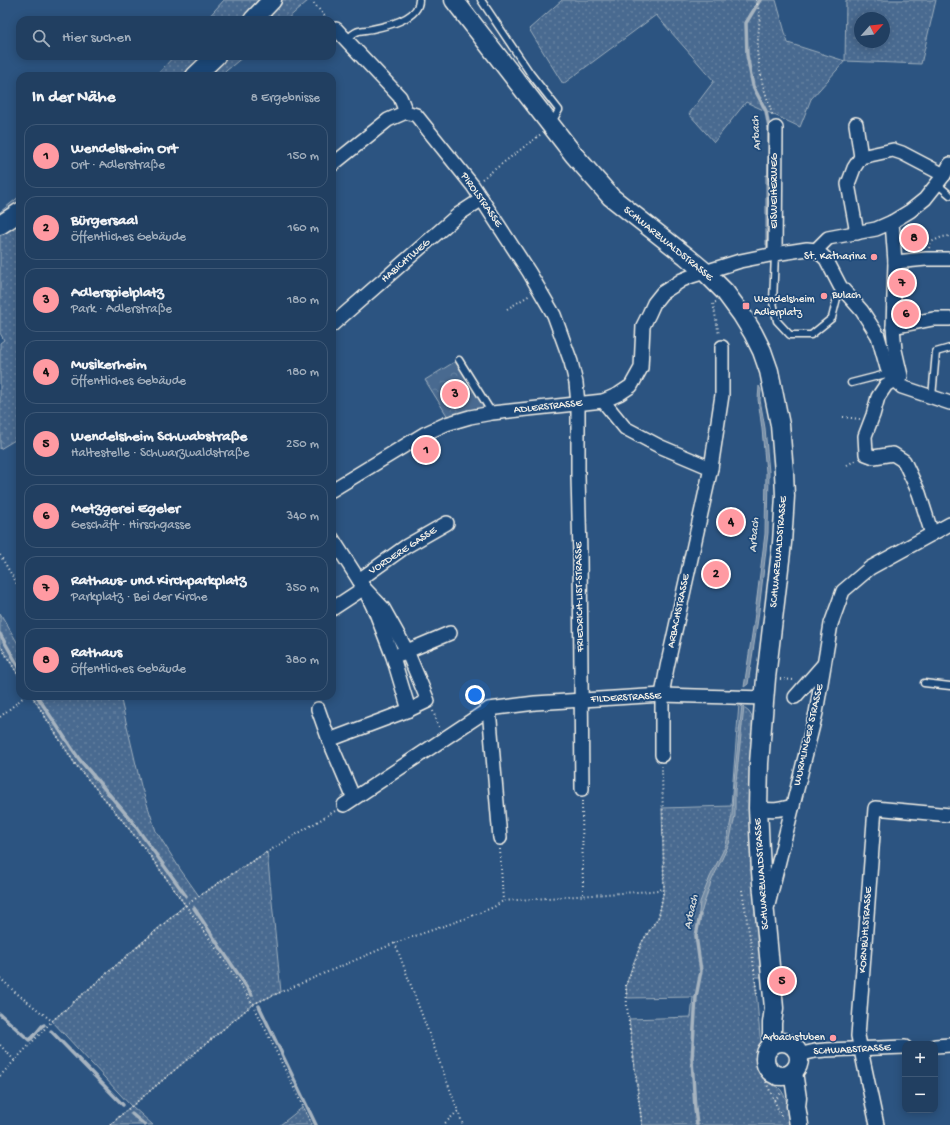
<!DOCTYPE html>
<html lang="de">
<head>
<meta charset="utf-8">
<style>
	:root { --surface:#213f61; --page:#2d4a6a; --text:#f1f3f6; --muted:#a2afbd; --line:#3e5876; --accent:#ff9aa2 }
	body { margin:0; font-family:"Gochi Hand",sans-serif; background:var(--page); color:var(--text) }
	.controls { position:absolute; right:12px; bottom:12px; display:grid; overflow:hidden; border-radius:8px; box-shadow:0 2px 10px #0003 }
	.controls button { width:36px; height:36px; display:grid; place-items:center; padding:0; border:0; border-bottom:1px solid var(--line); background:var(--surface); color:var(--text); font:20px sans-serif }
	.compass { position:absolute; left:854px; top:12px; width:36px; height:36px; border-radius:50%; background:var(--surface); box-shadow:0 2px 10px #0003; rotate:63deg }
	.you { position:absolute; left:475px; top:695px; width:14px; height:14px; margin:-10px; border:3px solid #fff; border-radius:50%; background:#1a73e8; box-shadow:0 0 0 6px #1a73e833 }
	.badge { display:grid; place-items:center; width:26px; height:26px; border-radius:50%; background:var(--accent); color:#111; font-size:13px; font-weight:700 }
	.pin { position:absolute; translate:-50% -50%; border:2px solid #fff; box-shadow:0 1px 4px #0006 }
	.list { margin:0; padding:0; list-style:none }
	h2 { display:flex; justify-content:space-between; align-items:center; height:52px; margin:0; padding:0 16px; font-size:17px }
	h2 small { font-size:13px; font-weight:400; color:var(--muted) }
	.list li { display:grid; grid-template-columns:26px 1fr auto; gap:12px; align-items:center; box-sizing:border-box; height:64px; margin:0 8px 8px; padding:0 8px; border:1px solid var(--line); border-radius:12px }
	.list b { display:block; font-size:15px; white-space:nowrap }
	.list p { margin:0; font-size:13px; white-space:nowrap; color:var(--muted) }
	.list em { font-size:13px; font-style:normal; color:var(--muted) }
	.icon { flex:none; width:22px; height:22px; fill:none; stroke:currentColor; stroke-width:2; stroke-linecap:round; stroke-linejoin:round }
	.map { position:relative; flex:none; width:950px; height:1125px; overflow:hidden }
	.search { position:absolute; background:var(--surface); box-shadow:0 2px 10px #0003; left:16px; top:16px; width:320px; height:44px; display:flex; align-items:center; gap:10px; box-sizing:border-box; padding:0 14px; border-radius:12px; color:var(--muted); font-size:15px }
	.panel { position:absolute; background:var(--surface); box-shadow:0 2px 10px #0003; left:16px; top:72px; width:320px; height:628px; border-radius:12px }
	.map>svg:first-child { display:block }
	.grass { fill:url(#grass-dots); stroke:#9eaebc; fill-rule:evenodd }
	.forest { fill:url(#forest-crowns); stroke:#9eaebc }
	.water { fill:#738ca6; stroke:#a7b4c0 }
	.lines { fill:none; stroke-linecap:round; stroke-linejoin:round }
	.stream { stroke:#a7b4c0; stroke-width:3.5 }
	.lane-casing { stroke:#f4f1e8; stroke-width:9 }
	.street-casing { stroke:#f4f1e8; stroke-width:16 }
	.secondary-casing { stroke:#f4f1e8; stroke-width:21 }
	.path { stroke:#f4f1e8; stroke-width:2; stroke-dasharray:1 3; stroke-linecap:butt }
	.lane { stroke:#1f4a7a; stroke-width:6 }
	.street { stroke:#1f4a7a; stroke-width:13 }
	.secondary { stroke:#1f4a7a; stroke-width:18 }
	.poi-dot { fill:#ff9aa2; stroke:#1f4a7a; stroke-width:1.5 }
	.labels { text-anchor:middle; dominant-baseline:central; stroke-width:3.5; stroke-linejoin:round; paint-order:stroke }
	.street-label { font-size:11px; fill:#f4f1e8; stroke:#1f4a7a }
	.poi-label { font-size:11px; fill:#f4f1e8; stroke:#1f4a7a; text-anchor:end }
	.water-label { font-size:12px; font-style:italic; fill:#dadddb; stroke:#1f4a7a }
</style>
</head>
<body>
<div class="map">
<svg width="950" height="1125" viewBox="0 0 950 1125">
	<defs>
		<pattern id="grass-dots" width="8" height="8" patternUnits="userSpaceOnUse"><rect width="8" height="8" fill="#496b90"/><path d="M2 2h.1M6 6h.1" fill="none" stroke="#6481a0" stroke-width="1.8" stroke-linecap="round"/></pattern>
		<pattern id="forest-crowns" width="20" height="18" patternUnits="userSpaceOnUse"><rect width="20" height="18" fill="#496b90"/><path d="M2 6a3 3 0 1 1 6 0M12 15a3 3 0 1 1 6 0" fill="none" stroke="#6481a0"/></pattern>
	</defs>
	<rect width="100%" height="100%" fill="#2c5481"/>
	<filter id="ink" filterUnits="userSpaceOnUse"><feTurbulence type="fractalNoise" baseFrequency=".025" numOctaves="2"/><feDisplacementMap in="SourceGraphic" scale="8" xChannelSelector="R" yChannelSelector="G"/><feConvolveMatrix kernelMatrix="1 2 1 2 8 2 1 2 1" color-interpolation-filters="sRGB"/></filter>
	<g filter="url(#ink)">
		<g class="grass">
			<polygon points="224,0 309,0 286,20 206,20"/>
			<path d="M562 0H776L788 43 845 61 846 0H936L921 64 845 61 811 99 800 127 746 102 714 142 689 114 714 81 656 15 563 84 529 29ZM860 18H884V42H860Z"/>
			<polygon points="174,56 244,56 220,76 156,76"/>
			<polygon points="20,196 20,437 0,449 0,343 4,340 0,333 0,212"/>
			<polygon points="0,613 20,647 20,678 0,645"/>
			<polygon points="32,696 120,696 141,786 156,831 180,869 199,896 241,868 267,852 281,992 253,1004 132,1106 153,1125 110,1125 131,1106 52,1021 185,905 146,850 109,804 75,764"/>
			<path d="M739 704 749 712 752 717 753 741 764 977H755L760 1036C764 1045 754 1056 757 1066 758 1071 762 1079 767 1082 770 1085 775 1085 778 1087 787 1094 790 1115 792 1125H642L629 1019 691 1017 693 997 627 998 626 985 633 964 642 942 659 916 664 889 662 808 731 806Z"/>
			<polygon points="303,1107 312,1125 280,1125"/>
		</g>
		<polygon class="forest" points="456,361 486,408 448,417 425,380"/>
		<g class="water">
			<polygon points="766,175 770,176 770,245 766,245"/>
			<polygon points="759,386 761,390 760,400 765,428 769,472 768,533 758,619 748,684 744,687 754,621 765,534 766,472 762,429 758,399"/>
			<polygon points="742,705 744,707 735,791 735,816 729,844 711,882 698,922 700,902 710,877 726,845 732,815 733,791"/>
		</g>
		<g class="lines">
			<g class="stream">
				<polyline points="760,0 746,23 747,55 753,86 766,111 769,128 769,179"/>
				<polyline points="768,248 768,241"/>
				<polyline points="0,634 20,669"/>
				<polyline points="37,696 79,759 131,820 186,896"/>
				<polyline points="194,908 252,995"/>
				<polyline points="259,1006 316,1125"/>
				<polyline points="0,1014 29,1040 32,1038 42,1026 44,1025"/>
				<polyline points="51,1031 123,1105"/>
				<polyline points="132,1114 145,1125"/>
				<polyline points="697,1125 695,1109 692,1059 696,997 701,971 696,936 700,915"/>
			</g>
			<g class="lane-casing">
				<g id="lane">
					<polyline points="481,0 530,73 559,110 551,124"/>
					<path d="M346 40C350 37 354 32 359 31 363 30 368 30 372 29 387 26 419 19 419 0"/>
					<polyline points="937,184 950,195"/>
					<polyline points="775,254 773,302 777,321 790,335 811,335 832,318 840,286"/>
					<polyline points="459,360 492,413"/>
					<polyline points="851,383 890,373"/>
					<polyline points="932,397 936,352 950,348"/>
					<polyline points="924,683 950,686"/>
				</g>
			</g>
			<g class="street-casing">
				<g id="street">
					<polyline points="336,29 400,97 406,112 416,115 473,186 529,272 554,315 571,362 576,383 578,404 578,476 580,555 582,789"/>
					<polyline points="856,124 861,157"/>
					<polyline points="332,165 388,120 406,112"/>
					<polyline points="892,222 895,262 893,327 895,350 901,376 886,385 878,397 873,415 865,436 866,454 874,457 893,454 904,461 919,493 932,534"/>
					<polyline points="857,233 848,184 854,168 861,157 893,150 902,153 944,175"/>
					<polyline points="816,250 828,238 876,229 892,222 910,211 925,199 944,175 950,164"/>
					<polyline points="775,254 776,128"/>
					<polyline points="895,262 926,259 950,259"/>
					<polyline points="332,325 459,214 482,199"/>
					<polyline points="893,327 933,319 950,319"/>
					<polyline points="603,401 625,428 659,446 711,468"/>
					<polyline points="332,490 424,434 446,424 470,417 492,413 603,401 619,394 631,386 641,368 643,326 649,314 654,303 662,293 673,286 682,280 692,276 740,261 775,254 807,249 816,250 826,259 840,286 862,311 878,336 887,368 894,380 902,387 950,403"/>
					<polyline points="359,580 405,547 447,523"/>
					<polyline points="332,609 364,588 383,608 407,651 428,701 409,710"/>
					<polyline points="400,654 450,633"/>
					<polyline points="795,697 824,664"/>
					<polyline points="318,709 329,740 352,794"/>
					<polyline points="489,709 500,838"/>
					<polyline points="329,740 409,710 393,657 376,613 364,588 332,538"/>
					<polyline points="662,755 662,695 667,667 711,468 722,395 722,347"/>
					<polyline points="344,805 489,709 535,703 662,695 764,698"/>
					<path d="M758 808C772 811 779 810 793 806"/>
					<polyline points="768,905 816,713 831,624 843,591 870,568 950,524"/>
					<polyline points="935,1046 950,1045"/>
					<polyline points="798,1055 815,1051 826,1050 905,1047"/>
					<polyline points="877,1125 858,1036 875,808 950,815"/>
				</g>
			</g>
			<g class="secondary-casing">
				<g id="secondary">
					<polyline points="454,0 574,155 611,197 686,256 705,272 725,292 742,315 753,333 762,351 769,371 780,425 784,472 785,496 782,543 766,678 759,763 758,808 761,872 774,1008 772,1023 772,1045"/>
					<polyline points="253,20 272,0"/>
					<polyline points="195,76 216,56"/>
					<polyline points="0,225 20,212"/>
					<circle cx="782" cy="1059" r="17"/>
					<polyline points="793,1072 797,1098 796,1106 799,1125"/>
				</g>
			</g>
			<g class="path">
				<polyline points="311,0 328,20"/>
				<polyline points="756,0 760,14 757,53 762,82 773,117"/>
				<polyline points="482,179 541,134"/>
				<polyline points="929,248 931,242 942,237 950,236"/>
				<polyline points="716,302 713,303 719,335"/>
				<polyline points="507,309 530,295"/>
				<polyline points="843,417 860,419"/>
				<polyline points="847,465 856,460"/>
				<polyline points="0,555 20,589"/>
				<polyline points="0,645 20,678"/>
				<polyline points="780,679 794,680"/>
				<polyline points="32,696 75,764 109,804 146,850 207,935 253,1004 395,943 464,919 494,907 503,901 651,891 664,889"/>
				<polyline points="433,711 439,727"/>
				<polyline points="0,717 25,696"/>
				<polyline points="582,801 583,895"/>
				<polyline points="500,849 503,901"/>
				<polyline points="742,890 751,944 757,995"/>
				<polyline points="395,943 458,1111 443,1125"/>
				<polyline points="0,978 15,992 52,1021"/>
				<polyline points="0,1045 15,1061"/>
				<polyline points="0,1076 52,1021 186,905 241,868 335,811"/>
				<polyline points="766,1082 782,1118"/>
				<polyline points="774,1100 781,1093"/>
				<polyline points="458,1111 463,1125"/>
				<polyline points="110,1125 120,1116 253,1004 312,1125"/>
				<polyline points="642,1125 627,1007 626,985 642,942 659,916 664,889 662,766"/>
			</g>
			<use href="#lane" class="lane"/>
			<use href="#street" class="street"/>
			<use href="#secondary" class="secondary"/>
		</g>
	</g>
	<g class="poi-dot">
		<circle cx="874" cy="257" r="4"/>
		<circle cx="824" cy="296" r="4"/>
		<rect x="742" y="302" width="8" height="8" rx="2"/>
		<circle cx="833" cy="1038" r="4"/>
	</g>
	<g class="labels">
		<g class="street-label">
			<text transform="translate(775 191) rotate(-90)">EISWEIHERWEG</text>
			<text transform="translate(481 200) rotate(55)">PIROLSTRASSE</text>
			<text transform="translate(668 244) rotate(39)">SCHWARZWALDSTRASSE</text>
			<text transform="translate(406 261) rotate(-41)">HABICHTWEG</text>
			<text transform="translate(548 407) rotate(-6)">ADLERSTRASSE</text>
			<text transform="translate(403 551) rotate(-33)">VORDERE GASSE</text>
			<text transform="translate(779 552) rotate(-85)">SCHWARZWALDSTRASSE</text>
			<text transform="translate(580 597) rotate(-91)">FRIEDRICH-LIST-STRASSE</text>
			<text transform="translate(679 611) rotate(-78)">ARBACHSTRASSE</text>
			<text transform="translate(626 698) rotate(-3)">FILDERSTRASSE</text>
			<text transform="translate(809 735) rotate(-77)">WURMLINGER STRASSE</text>
			<text transform="translate(762 874) rotate(-94)">SCHWARZWALDSTRASSE</text>
			<text transform="translate(866 930) rotate(-86)">KORNBÜHLSTRASSE</text>
			<text transform="translate(852 1050) rotate(-3)">SCHWABSTRASSE</text>
		</g>
		<g class="poi-label">
			<text x="866" y="257">St. Katharina</text>
			<text x="832" y="296" text-anchor="start">Bulach</text>
			<text x="754" y="300" text-anchor="start">Wendelsheim<tspan x="754" dy="13">Adlerplatz</tspan></text>
			<text x="825" y="1038">Arbachstuben</text>
		</g>
		<g class="water-label">
			<text transform="translate(757 133) rotate(-94)">Arbach</text>
			<text transform="translate(755 535) rotate(-86)">Arbach</text>
			<text transform="translate(692 912) rotate(-78)">Arbach</text>
		</g>
	</g>
</svg>
<div class="controls">
<button>+</button>
<button>−</button>
</div>
<svg class="compass" viewBox="-18 -18 36 36"><path d="M0-13l5 13h-10z" fill="#e53935"/><path d="M0 13l5-13h-10z" fill="#a2afbd"/></svg>
<div class="you"></div>
<div class="pin badge" style="left:426px;top:450px">1</div>
<div class="pin badge" style="left:716px;top:574px">2</div>
<div class="pin badge" style="left:455px;top:394px">3</div>
<div class="pin badge" style="left:731px;top:522px">4</div>
<div class="pin badge" style="left:782px;top:981px">5</div>
<div class="pin badge" style="left:906px;top:314px">6</div>
<div class="pin badge" style="left:902px;top:283px">7</div>
<div class="pin badge" style="left:914px;top:238px">8</div>
<div class="search"><svg class="icon" aria-label="search" viewBox="0 0 24 24"><circle cx="10" cy="10" r="6"/><path d="M15 15l6 6"/></svg>Hier suchen</div>
<section class="panel">
<h2>In der Nähe<small>8 Ergebnisse</small></h2>
<ul class="list">
<li><span class="badge">1</span><div><b>Wendelsheim Ort</b><p>Ort · Adlerstraße</p></div><em>150 m</em></li>
<li><span class="badge">2</span><div><b>Bürgersaal</b><p>Öffentliches Gebäude</p></div><em>160 m</em></li>
<li><span class="badge">3</span><div><b>Adlerspielplatz</b><p>Park · Adlerstraße</p></div><em>180 m</em></li>
<li><span class="badge">4</span><div><b>Musikerheim</b><p>Öffentliches Gebäude</p></div><em>180 m</em></li>
<li><span class="badge">5</span><div><b>Wendelsheim Schwabstraße</b><p>Haltestelle · Schwarzwaldstraße</p></div><em>250 m</em></li>
<li><span class="badge">6</span><div><b>Metzgerei Egeler</b><p>Geschäft · Hirschgasse</p></div><em>340 m</em></li>
<li><span class="badge">7</span><div><b>Rathaus- und Kirchparkplatz</b><p>Parkplatz · Bei der Kirche</p></div><em>350 m</em></li>
<li><span class="badge">8</span><div><b>Rathaus</b><p>Öffentliches Gebäude</p></div><em>380 m</em></li>
</ul>
</section>
</div>
</body>
</html>
